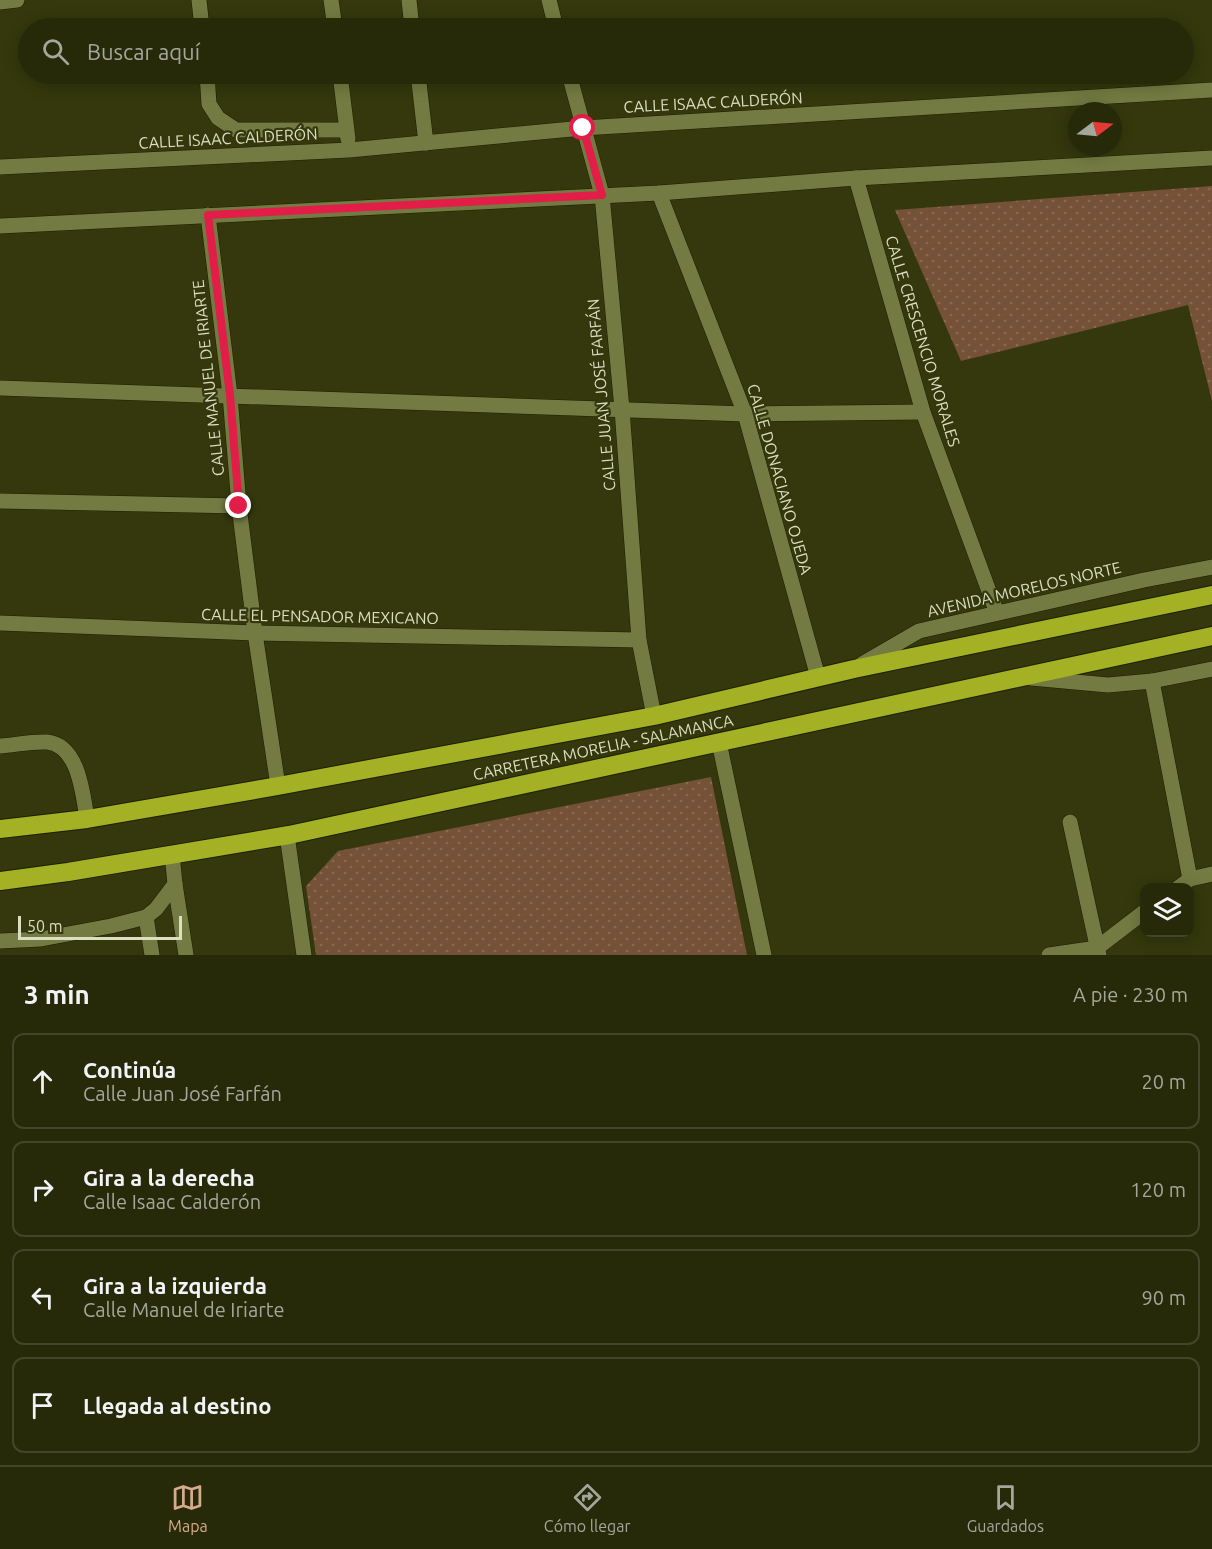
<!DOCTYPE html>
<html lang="es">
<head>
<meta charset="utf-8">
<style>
	:root { --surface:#272a09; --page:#333617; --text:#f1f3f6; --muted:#a4a79c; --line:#43462a; --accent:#d6ab8b }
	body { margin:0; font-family:Ubuntu,sans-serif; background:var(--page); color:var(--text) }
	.controls { position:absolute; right:18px; bottom:18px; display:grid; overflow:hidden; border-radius:12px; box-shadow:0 3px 15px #0003 }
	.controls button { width:54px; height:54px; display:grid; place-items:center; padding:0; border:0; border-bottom:2px solid var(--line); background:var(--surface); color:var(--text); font:30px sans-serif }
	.compass { position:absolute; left:1068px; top:102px; width:54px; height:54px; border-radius:50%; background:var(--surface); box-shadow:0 3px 15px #0003; rotate:74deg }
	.scale { position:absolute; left:18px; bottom:15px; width:164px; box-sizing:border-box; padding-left:6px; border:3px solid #dadfc1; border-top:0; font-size:16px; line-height:21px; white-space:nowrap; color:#dadfc1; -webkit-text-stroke:4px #34380c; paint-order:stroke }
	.stop { position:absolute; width:18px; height:18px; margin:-14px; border:4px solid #e11d48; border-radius:50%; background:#fff }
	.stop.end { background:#e11d48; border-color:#fff; box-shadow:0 2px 6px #0008 }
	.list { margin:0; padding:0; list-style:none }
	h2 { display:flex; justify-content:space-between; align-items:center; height:78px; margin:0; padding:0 24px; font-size:26px }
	h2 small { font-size:20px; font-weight:400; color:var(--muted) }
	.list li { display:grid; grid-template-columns:39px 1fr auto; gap:18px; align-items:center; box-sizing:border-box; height:96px; margin:0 12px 12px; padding:0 12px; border:2px solid var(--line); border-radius:12px }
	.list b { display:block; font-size:22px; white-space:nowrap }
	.list p { margin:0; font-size:20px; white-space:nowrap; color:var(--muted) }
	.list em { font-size:20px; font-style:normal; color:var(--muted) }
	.icon { flex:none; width:33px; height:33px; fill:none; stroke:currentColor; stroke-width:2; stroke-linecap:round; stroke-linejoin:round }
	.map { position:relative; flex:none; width:1212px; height:955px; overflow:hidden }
	.search { position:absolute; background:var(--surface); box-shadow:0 3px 15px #0003; left:18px; right:18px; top:18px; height:66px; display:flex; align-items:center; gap:15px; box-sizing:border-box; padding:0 21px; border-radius:33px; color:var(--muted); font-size:22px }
	.sheet { height:510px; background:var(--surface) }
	nav { display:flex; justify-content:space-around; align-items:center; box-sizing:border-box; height:84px; border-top:2px solid var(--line); background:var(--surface); font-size:16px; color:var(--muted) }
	nav a { display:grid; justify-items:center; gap:3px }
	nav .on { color:var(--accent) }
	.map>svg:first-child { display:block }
	.park { fill:url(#park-dots) }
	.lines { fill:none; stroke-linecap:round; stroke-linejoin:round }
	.minor-casing { stroke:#1c1f02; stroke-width:16 }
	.highway-casing { stroke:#1c1f02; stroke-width:20 }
	.minor { stroke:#737b42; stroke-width:15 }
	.highway { stroke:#a4b124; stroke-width:18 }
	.route { stroke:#e11d48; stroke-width:8 }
	.labels { text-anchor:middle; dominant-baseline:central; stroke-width:4.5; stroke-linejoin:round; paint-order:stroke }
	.street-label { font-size:16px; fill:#dadfc1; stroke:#34380c }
</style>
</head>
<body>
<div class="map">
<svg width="1212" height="955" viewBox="0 0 1212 955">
	<defs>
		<pattern id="park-dots" width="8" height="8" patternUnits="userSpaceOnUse" patternTransform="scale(1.5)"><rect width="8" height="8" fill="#755138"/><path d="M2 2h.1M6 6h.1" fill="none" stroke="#886a53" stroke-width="1.8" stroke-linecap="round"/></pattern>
	</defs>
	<rect width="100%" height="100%" fill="#34380c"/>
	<g class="park">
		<polygon points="1212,186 1212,401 1188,305 961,361 895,210"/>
		<polygon points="711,777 747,955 316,955 306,886 338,851"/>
	</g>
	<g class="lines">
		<g class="minor-casing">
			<g id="minor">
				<polyline points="199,0 202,28"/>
				<polyline points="331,0 335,28"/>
				<polyline points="409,0 412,28"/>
				<polyline points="549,0 556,28"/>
				<polyline points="0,2 17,0"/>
				<polyline points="207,74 209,104 218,118 236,130 346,130"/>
				<polyline points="340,74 348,139"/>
				<polyline points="418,74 426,143"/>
				<polyline points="569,74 602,195 622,409 639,640 654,716"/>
				<polyline points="0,167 349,150 583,128 1212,90"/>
				<polyline points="856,178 923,412 997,613"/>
				<polyline points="659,193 745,414 818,677"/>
				<polyline points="208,215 230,395 239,506 255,633 278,786"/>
				<polyline points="0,226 659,193 856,178 1212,158"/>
				<polyline points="0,388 745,414 923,412"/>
				<polyline points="0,501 239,506"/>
				<polyline points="0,623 255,633 639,640"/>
				<polyline points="862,664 919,631 1144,580 1212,567"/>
				<polyline points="1031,678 1108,685 1152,681 1212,669"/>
				<polyline points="1152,681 1190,879"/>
				<polyline points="719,742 764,955"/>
				<path d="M0 746C15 745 32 741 47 742 79 745 83 795 87 819"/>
				<polyline points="1070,822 1099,955"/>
				<polyline points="287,835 304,955"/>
				<polyline points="175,884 186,955"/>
				<polyline points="1178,888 1190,879 1212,874"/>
				<polyline points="146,917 152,955"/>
				<polyline points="0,941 41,939 111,926 146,917 156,909 175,884 172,854"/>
				<polyline points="1049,955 1097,948 1144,912"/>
			</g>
		</g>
		<g class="highway-casing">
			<g id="highway">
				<polyline points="0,829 87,819 278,786 654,716 854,669 1212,595"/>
				<polyline points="0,881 68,872 289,835 1212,636"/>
			</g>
		</g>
		<use href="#minor" class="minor"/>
		<use href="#highway" class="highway"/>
	</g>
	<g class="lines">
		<polyline class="route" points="239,506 230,395 208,215 602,195 583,128"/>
	</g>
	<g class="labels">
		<g class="street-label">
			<text transform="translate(713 102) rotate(-3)">CALLE ISAAC CALDERÓN</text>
			<text transform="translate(228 138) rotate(-3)">CALLE ISAAC CALDERÓN</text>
			<text transform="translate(923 341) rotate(73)">CALLE CRESCENCIO MORALES</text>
			<text transform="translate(208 378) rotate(-96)">CALLE MANUEL DE IRIARTE</text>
			<text transform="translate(601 395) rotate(-95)">CALLE JUAN JOSÉ FARFÁN</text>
			<text transform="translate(780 479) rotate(74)">CALLE DONACIANO OJEDA</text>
			<text transform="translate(1024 589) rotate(-13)">AVENIDA MORELOS NORTE</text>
			<text transform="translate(320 616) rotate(1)">CALLE EL PENSADOR MEXICANO</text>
			<text transform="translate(603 747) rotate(-12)">CARRETERA MORELIA - SALAMANCA</text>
		</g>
	</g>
</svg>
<div class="controls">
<button><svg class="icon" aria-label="layers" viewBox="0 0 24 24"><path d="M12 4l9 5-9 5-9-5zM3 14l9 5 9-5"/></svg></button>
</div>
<svg class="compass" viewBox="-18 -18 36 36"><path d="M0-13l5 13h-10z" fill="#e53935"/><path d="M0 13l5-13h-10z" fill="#a4a79c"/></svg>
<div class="scale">50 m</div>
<div class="stop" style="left:583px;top:128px"></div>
<div class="stop end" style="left:239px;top:506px"></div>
<div class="search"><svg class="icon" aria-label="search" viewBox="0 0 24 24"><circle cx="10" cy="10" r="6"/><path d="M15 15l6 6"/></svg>Buscar aquí</div>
</div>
<section class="sheet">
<h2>3 min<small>A pie · 230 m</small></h2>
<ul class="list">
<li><svg class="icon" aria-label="ahead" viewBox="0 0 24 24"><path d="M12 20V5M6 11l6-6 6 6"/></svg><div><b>Continúa</b><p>Calle Juan José Farfán</p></div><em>20 m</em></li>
<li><svg class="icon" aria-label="right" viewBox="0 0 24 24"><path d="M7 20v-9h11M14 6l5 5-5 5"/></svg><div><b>Gira a la derecha</b><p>Calle Isaac Calderón</p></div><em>120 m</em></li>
<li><svg class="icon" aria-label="left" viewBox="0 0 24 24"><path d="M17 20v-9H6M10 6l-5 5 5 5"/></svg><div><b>Gira a la izquierda</b><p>Calle Manuel de Iriarte</p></div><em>90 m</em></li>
<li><svg class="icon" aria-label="arrive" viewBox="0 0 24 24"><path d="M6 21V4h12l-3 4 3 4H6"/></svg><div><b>Llegada al destino</b></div></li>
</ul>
</section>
<nav>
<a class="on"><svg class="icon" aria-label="map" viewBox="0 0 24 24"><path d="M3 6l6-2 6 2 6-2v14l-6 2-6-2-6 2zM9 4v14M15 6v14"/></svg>Mapa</a>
<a><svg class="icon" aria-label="directions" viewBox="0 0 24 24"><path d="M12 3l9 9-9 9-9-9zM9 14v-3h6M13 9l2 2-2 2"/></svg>Cómo llegar</a>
<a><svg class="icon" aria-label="saved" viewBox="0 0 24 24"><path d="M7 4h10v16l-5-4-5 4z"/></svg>Guardados</a>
</nav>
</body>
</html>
